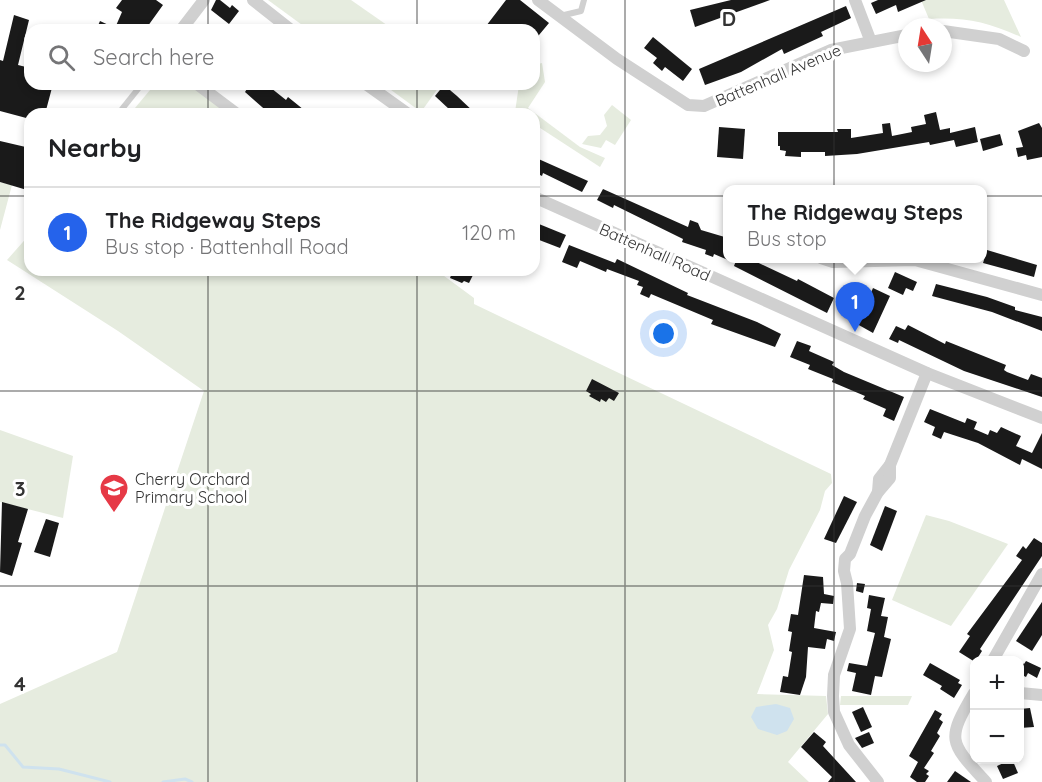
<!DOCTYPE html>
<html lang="en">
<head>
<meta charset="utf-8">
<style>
	:root { --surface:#fff; --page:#f2f2f2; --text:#202124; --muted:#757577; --line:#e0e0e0; --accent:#2563eb }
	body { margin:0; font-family:Quicksand,sans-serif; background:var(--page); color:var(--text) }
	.controls { position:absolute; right:18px; bottom:18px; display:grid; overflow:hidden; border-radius:12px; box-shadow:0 3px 9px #0003 }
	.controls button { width:54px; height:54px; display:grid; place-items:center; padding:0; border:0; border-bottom:2px solid var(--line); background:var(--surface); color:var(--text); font:30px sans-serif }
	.compass { position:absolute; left:898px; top:18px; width:54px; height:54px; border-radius:50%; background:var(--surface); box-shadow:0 3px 9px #0003; rotate:348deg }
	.you { position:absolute; left:664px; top:334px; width:21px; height:21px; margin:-15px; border:4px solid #fff; border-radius:50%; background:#1a73e8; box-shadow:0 0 0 9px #1a73e833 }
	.badge { display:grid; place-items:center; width:39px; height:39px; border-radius:50%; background:var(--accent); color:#fff; font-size:20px; font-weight:700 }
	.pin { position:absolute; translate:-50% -50px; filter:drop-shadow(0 2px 3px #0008) }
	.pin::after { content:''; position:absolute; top:32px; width:21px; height:18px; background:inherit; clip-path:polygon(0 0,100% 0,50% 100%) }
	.popup { position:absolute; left:723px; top:185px; width:264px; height:78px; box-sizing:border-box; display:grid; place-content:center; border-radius:12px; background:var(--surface); filter:drop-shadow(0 2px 4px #0005); font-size:20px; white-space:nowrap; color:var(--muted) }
	.popup b { font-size:22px; color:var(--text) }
	.popup::after { content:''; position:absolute; left:50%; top:100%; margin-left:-12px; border:12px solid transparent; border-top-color:var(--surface) }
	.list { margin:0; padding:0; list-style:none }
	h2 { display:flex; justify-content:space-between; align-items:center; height:78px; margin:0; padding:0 24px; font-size:26px }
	h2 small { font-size:20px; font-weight:400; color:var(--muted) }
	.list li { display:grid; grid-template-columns:39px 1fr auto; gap:18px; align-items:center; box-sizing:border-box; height:90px; padding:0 24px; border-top:2px solid var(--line) }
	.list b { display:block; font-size:22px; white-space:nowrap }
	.list p { margin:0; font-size:20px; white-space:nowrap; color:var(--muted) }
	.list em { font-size:20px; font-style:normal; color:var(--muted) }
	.icon { flex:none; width:33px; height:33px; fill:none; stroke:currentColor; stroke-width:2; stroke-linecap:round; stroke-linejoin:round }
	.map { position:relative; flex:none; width:1042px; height:782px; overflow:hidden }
	.search { position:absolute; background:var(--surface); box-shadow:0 3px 9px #0003; left:24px; top:24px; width:516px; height:66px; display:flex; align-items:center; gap:15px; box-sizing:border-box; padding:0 21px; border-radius:18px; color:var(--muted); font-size:22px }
	.panel { position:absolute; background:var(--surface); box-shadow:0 3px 9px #0003; left:24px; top:108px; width:516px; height:168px; border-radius:18px }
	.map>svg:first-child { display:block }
	.green { fill:#e6ecdf }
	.water { fill:#cfe2ee }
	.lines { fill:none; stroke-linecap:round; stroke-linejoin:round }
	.stream { stroke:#cfe2ee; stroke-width:3 }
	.building { fill:#1a1a1a }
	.lane { stroke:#d0d0d0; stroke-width:6 }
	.street { stroke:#d0d0d0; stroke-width:12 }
	.grid { fill:none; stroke:#333; stroke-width:1.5; stroke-opacity:0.55 }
	.labels { text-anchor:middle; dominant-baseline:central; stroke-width:6; stroke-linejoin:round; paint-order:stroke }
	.street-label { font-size:16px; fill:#333; stroke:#fff }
	.poi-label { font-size:16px; fill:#333; stroke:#fff; text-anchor:start }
	.grid-label { font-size:20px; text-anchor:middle; font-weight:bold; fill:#333; stroke:#fff; stroke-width:6; stroke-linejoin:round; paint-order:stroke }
</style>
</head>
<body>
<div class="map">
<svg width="1042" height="782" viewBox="0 0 1042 782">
	<rect width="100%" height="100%" fill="#fff"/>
	<g class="green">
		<polygon points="268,0 351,0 394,30 309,30"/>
		<path d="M921 0H1004L1021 37C987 22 966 17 929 19Z"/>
		<polygon points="542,63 545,82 528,108 580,147 605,158 600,167 534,124 534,114 515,112 519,85 534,84 534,65"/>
		<polygon points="155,84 191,84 228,114 130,114"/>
		<polygon points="383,84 441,84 421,112"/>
		<polygon points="612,105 631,120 615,145 606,140 601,148 582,144 588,136 600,135 607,126 604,115"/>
		<polygon points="0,182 12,185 0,230"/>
		<polygon points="30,234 30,270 436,270 474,298 474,304 831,474 832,483 825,491 820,510 789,570 777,609 768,625 774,650 757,694 826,696 828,714 788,762 809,782 0,782 0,704 117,652 204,391 118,331 7,260"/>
		<polygon points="0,430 73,456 63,518 0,502"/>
		<polygon points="926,515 949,521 1008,544 951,626 892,600"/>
		<polygon points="841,696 912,696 908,705 840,705"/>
	</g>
	<polygon class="water" points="776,704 790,708 794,719 787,731 777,735 758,729 751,717 756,707"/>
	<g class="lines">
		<g class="stream">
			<polyline points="0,745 5,745 23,767 59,769 110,782"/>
			<polyline points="163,782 185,779 192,782"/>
		</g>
	</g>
	<g class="building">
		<polygon points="122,0 156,0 163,5 145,30 137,25 135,30 96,30 100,21 115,28 122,12 116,8"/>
		<polygon points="216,0 220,0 230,8 232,5 239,11 229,24 211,10"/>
		<polygon points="506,0 520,0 549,23 534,41 534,30 483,30"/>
		<polygon points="731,0 770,0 695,27 690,10"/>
		<polygon points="878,0 926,0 898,12 896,5 876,14 871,3"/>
		<polygon points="846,6 851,18 821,32 823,36 784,54 782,49 741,72 705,85 699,69"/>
		<polygon points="14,15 29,20 18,65 30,68 30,84 53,84 45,114 30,114 30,119 0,111 0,60 3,61"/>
		<polygon points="653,37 692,69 683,81 665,67 662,71 653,63 657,58 644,48"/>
		<polygon points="250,84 266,84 286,100 288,97 309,114 270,114 245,92"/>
		<polygon points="444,85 457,96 476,114 455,114 450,110 435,96"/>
		<polygon points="936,112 940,130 950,128 950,133 975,127 978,142 956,147 954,140 930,145 929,142 857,154 825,156 825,152 801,152 801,157 785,156 786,151 780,150 780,146 778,146 778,132 838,132 837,129 851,129 851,138 883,133 882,124 890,123 892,136 912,132 911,127 926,124 924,115"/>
		<polygon points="1039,123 1042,128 1042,157 1027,160 1026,155 1018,157 1016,148 1023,147 1018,131"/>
		<polygon points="719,127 745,129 743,159 717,157"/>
		<polygon points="1000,134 1003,145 983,151 980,139"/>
		<polygon points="0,141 30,148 27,190 0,182"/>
		<polygon points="534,157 588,181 582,192 543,173 542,176 534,172"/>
		<polygon points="603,189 688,227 690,220 698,223 701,230 728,238 728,260 714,254 713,257 705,254 706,250 682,242 683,239 614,205 613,208 597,200"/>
		<polygon points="534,222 566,235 560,248 534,238"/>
		<polygon points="569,245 615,263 617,259 688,293 687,295 757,322 781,334 775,347 711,324 713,320 651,294 649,298 640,294 643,287 637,285 639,281 607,269 606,272 580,261 577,268 562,262"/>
		<polygon points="987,250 1037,265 1034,277 983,263"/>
		<polygon points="737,258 748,258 797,281 798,279 834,298 827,313 734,266"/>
		<polygon points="453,270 463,270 473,275 469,283 464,281 462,283 450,278"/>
		<polygon points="895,272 917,282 913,291 906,288 903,295 888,288"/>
		<polygon points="936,284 987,297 1015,307 1015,310 1042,317 1042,331 992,312 932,296"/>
		<polygon points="873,288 890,296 873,333 857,324 862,315 849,315 849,306 865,306"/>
		<polygon points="908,325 945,344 946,341 1006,365 1004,370 1007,372 1028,380 1031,374 1042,378 1042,397 964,371 899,340 898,343 889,339 896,326 905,330"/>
		<polygon points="797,341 811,346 809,351 834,362 832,365 844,372 904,397 894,421 883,416 886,409 863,399 865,396 832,382 833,379 808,369 810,365 790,357"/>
		<polygon points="592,379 619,393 614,401 609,398 606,402 601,399 600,402 589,396 591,394 586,391"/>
		<polygon points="930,409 965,423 967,418 977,422 974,429 988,435 990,430 997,433 1001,427 1021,436 1016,446 1032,453 1042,433 1042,469 1022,459 1020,465 978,443 944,432 941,439 932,435 935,427 924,422"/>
		<polygon points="844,496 857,502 836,543 824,539"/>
		<polygon points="2,502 28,509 18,542 22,543 12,576 0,572"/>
		<polygon points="885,506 897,511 882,551 870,545"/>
		<polygon points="46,519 59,523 50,557 34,552"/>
		<polygon points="1034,538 1042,543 1042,556 980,649 982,651 975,662 959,652 970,636 967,634 1022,560 1016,556 1023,546 1026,549"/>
		<polygon points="804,575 823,577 824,594 834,596 833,604 821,603 819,612 816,611 814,628 836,632 834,641 827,639 825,649 808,647 806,677 800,695 780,692 783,676 788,677 792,652 789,651 792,632 788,631 791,614 798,615"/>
		<polygon points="857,583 865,584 863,593 856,591"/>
		<polygon points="869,595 885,598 881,616 888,617 884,637 891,639 882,677 875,676 871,695 852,691 856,673 847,671 849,663 867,666 875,633 867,631 871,609 867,608"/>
		<polygon points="1042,602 1042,635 1032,651 1016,641"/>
		<polygon points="1026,661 1041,668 1037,678 1028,673 1026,677 1020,674 1020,662 1024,664"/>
		<polygon points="930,663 960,680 958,683 962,685 954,698 940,689 942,686 923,675"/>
		<polygon points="863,707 872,727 861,732 852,712"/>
		<polygon points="1030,708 1034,727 1020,728 1020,709"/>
		<polygon points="935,710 942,714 939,719 943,722 937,733 940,736 931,751 934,753 924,768 929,771 926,774 929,776 925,782 917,782 910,777 918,762 909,756"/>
		<polygon points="814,732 826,742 823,746 856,782 828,782 832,777 801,747"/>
		<polygon points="869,732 874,743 862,748 855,738"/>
		<polygon points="1012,759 1018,773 1003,779 997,766"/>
		<polygon points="955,771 971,782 947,782"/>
	</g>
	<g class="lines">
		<g class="lane">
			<polyline points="560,16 581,11 584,0"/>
			<polyline points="118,114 142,84"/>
		</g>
		<g class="street">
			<polyline points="253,0 291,30"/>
			<polyline points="538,0 617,59 688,105 704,106 831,50 907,35"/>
			<polyline points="855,0 871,42"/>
			<polyline points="181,30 204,0"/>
			<polyline points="943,31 999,39 1024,51"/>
			<polyline points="197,84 237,114"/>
			<polyline points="366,84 408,114"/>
			<polyline points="534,197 927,373 1042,418"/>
			<polyline points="821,258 833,262 915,260 1042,295"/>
			<polyline points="878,492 879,479 890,465"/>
			<polyline points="993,660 1042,574"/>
			<path d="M974 693C946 740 949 742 986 782"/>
			<polyline points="1020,693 1042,695"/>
			<polyline points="878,782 849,745 834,712 833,696 834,675 850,629 847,583 844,571 845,559 850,554 865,516 878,492 890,478 890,465 927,373"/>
		</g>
	</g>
	<path class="grid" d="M208 0V30M417 0V30M625 0V782M834 0V782M208 84V114M417 84V114M0 196H30M534 196H1042M208 270V782M417 270V782M0 391H1042M0 586H1042"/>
	<defs>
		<g id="school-pin" transform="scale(1.5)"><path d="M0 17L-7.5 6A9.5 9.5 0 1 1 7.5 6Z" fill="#e63946" stroke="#fff"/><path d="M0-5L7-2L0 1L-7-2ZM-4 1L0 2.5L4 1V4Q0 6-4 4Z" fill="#fff"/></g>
	</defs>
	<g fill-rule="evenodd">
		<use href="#school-pin" x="114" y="488"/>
	</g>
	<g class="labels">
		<g class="street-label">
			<text transform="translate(778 75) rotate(-23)">Battenhall Avenue</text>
			<text transform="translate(655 252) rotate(24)">Battenhall Road</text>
		</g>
		<g class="poi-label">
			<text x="135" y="479">Cherry Orchard<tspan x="135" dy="18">Primary School</tspan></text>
		</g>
	</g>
	<g class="grid-label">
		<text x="729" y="26">D</text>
		<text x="20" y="300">2</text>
		<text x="20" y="496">3</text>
		<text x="20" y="691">4</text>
	</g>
</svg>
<div class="controls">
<button>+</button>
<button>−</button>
</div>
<svg class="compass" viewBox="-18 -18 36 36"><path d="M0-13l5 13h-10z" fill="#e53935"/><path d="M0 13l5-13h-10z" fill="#757577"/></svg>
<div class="you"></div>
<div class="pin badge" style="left:855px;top:332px">1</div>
<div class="popup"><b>The Ridgeway Steps</b>Bus stop</div>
<div class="search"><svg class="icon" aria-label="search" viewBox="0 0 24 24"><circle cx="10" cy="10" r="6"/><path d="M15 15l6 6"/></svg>Search here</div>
<section class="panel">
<h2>Nearby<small></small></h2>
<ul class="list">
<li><span class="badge">1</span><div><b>The Ridgeway Steps</b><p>Bus stop · Battenhall Road</p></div><em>120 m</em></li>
</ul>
</section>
</div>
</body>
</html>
